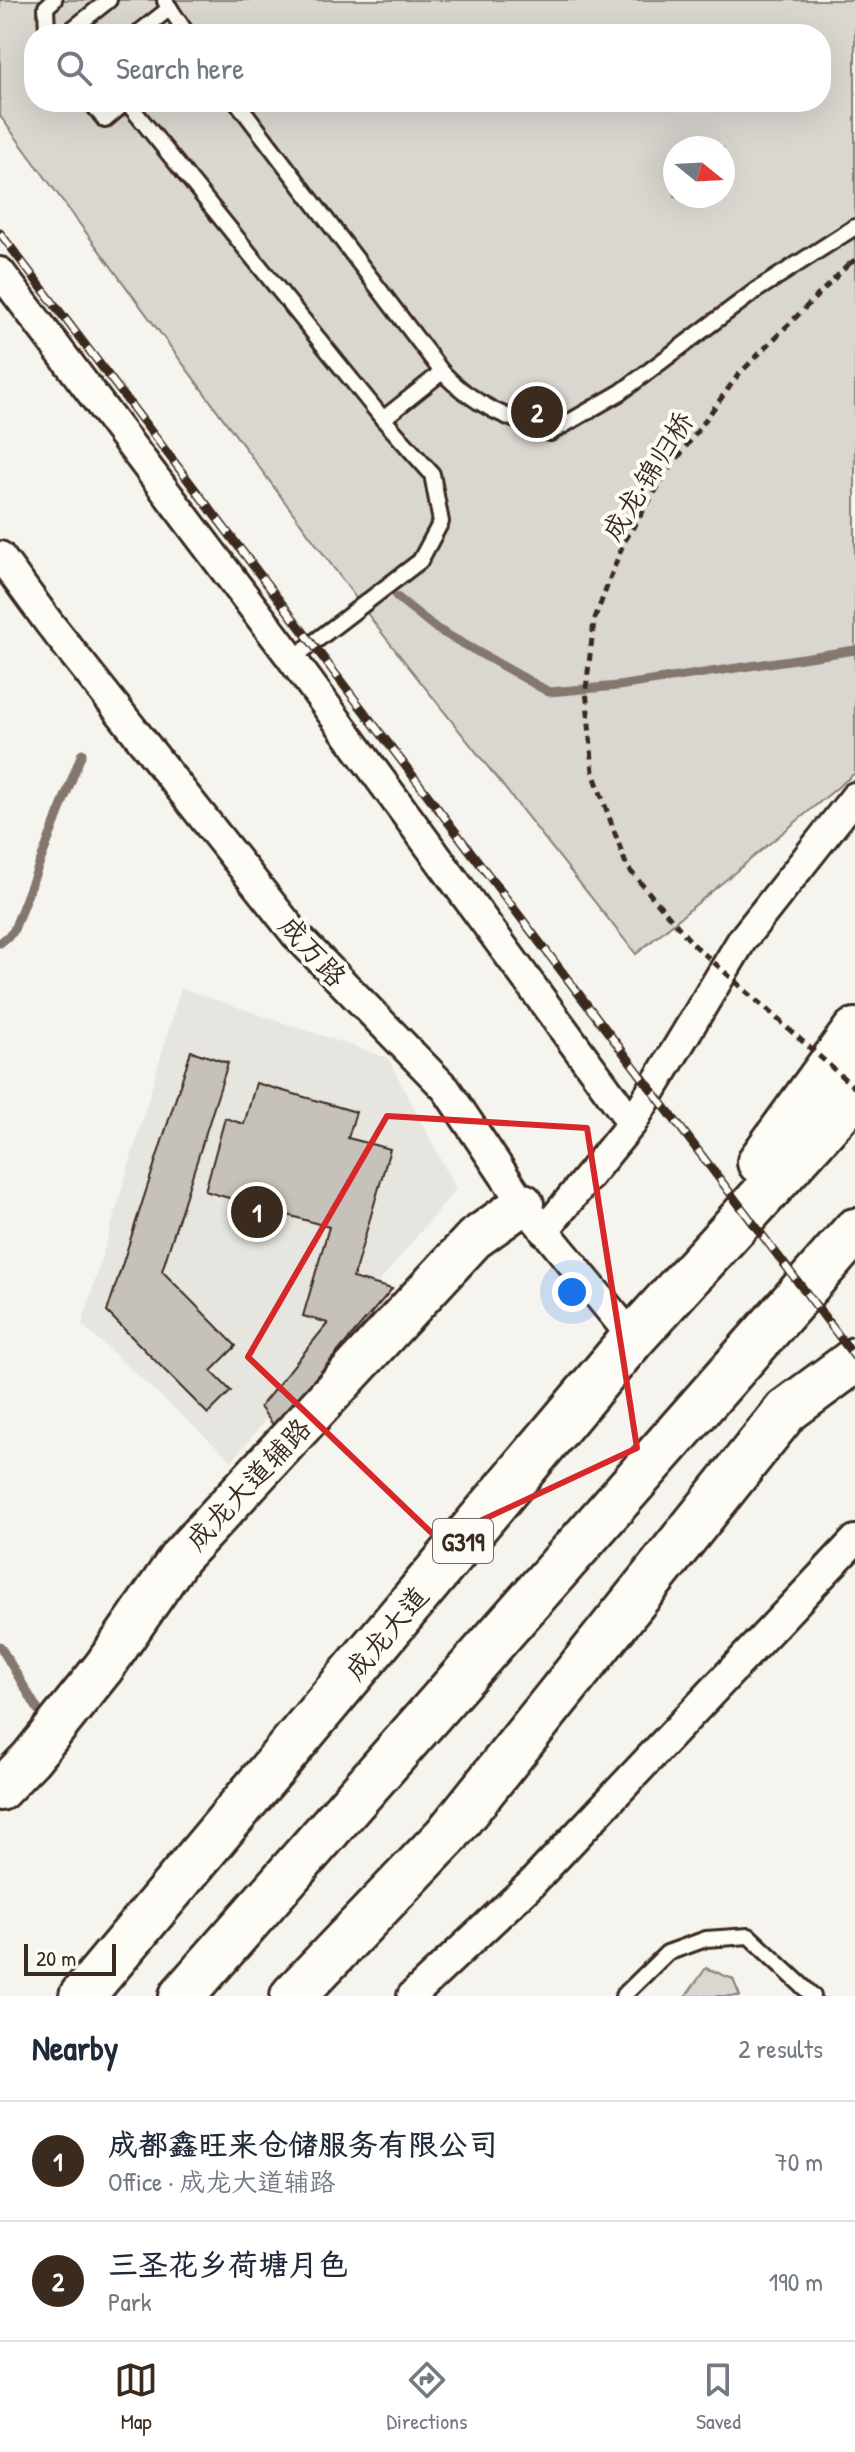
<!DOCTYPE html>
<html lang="en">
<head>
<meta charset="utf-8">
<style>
	:root { --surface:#fff; --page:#f2f2f3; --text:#1f2937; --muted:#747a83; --line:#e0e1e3; --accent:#3b2a1e }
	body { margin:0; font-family:"Patrick Hand","LXGW WenKai TC",sans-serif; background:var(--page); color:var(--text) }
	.compass { position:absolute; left:663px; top:136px; width:72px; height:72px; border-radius:50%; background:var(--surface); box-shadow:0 8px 32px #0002; rotate:108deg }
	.scale { position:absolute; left:24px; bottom:20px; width:92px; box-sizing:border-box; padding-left:8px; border:4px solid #3b2a1e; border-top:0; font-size:22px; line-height:28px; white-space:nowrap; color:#3b2a1e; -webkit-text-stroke:6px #fdfcf7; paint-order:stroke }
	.you { position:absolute; left:572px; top:1292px; width:28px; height:28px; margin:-20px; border:6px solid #fff; border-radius:50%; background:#1a73e8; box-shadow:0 0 0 12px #1a73e833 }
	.badge { display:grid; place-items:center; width:52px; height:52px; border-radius:50%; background:var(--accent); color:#fff; font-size:26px; font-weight:700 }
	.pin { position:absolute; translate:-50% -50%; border:4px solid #fff; box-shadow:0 2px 8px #0006 }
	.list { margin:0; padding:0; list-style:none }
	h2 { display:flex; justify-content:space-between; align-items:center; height:104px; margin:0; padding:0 32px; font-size:34px }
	h2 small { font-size:26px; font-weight:400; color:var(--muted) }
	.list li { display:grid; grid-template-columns:52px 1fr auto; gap:24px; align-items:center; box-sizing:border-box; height:120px; padding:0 32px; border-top:2px solid var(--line) }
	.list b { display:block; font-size:30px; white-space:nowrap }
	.list p { margin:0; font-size:26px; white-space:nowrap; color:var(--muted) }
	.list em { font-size:26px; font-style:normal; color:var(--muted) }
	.icon { flex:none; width:44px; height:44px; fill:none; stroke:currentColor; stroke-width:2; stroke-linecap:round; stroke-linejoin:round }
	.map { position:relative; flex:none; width:855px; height:1996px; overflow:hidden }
	.search { position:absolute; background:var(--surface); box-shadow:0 8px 32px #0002; left:24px; right:24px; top:24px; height:88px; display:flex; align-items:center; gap:20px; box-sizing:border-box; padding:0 28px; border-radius:32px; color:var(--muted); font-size:30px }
	.sheet { height:344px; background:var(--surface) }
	nav { display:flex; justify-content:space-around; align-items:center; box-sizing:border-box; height:112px; border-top:2px solid var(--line); background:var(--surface); font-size:22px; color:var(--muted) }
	nav a { display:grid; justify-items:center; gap:4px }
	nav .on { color:var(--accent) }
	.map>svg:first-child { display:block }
	.built { fill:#e7e5df }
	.green { fill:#dad6d0; stroke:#8a8077; stroke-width:2; fill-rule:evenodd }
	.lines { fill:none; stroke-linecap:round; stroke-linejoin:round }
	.stream { stroke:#84786e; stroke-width:9 }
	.building { fill:#c7c1bb; stroke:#3b2a1e; stroke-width:2 }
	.lane-casing { stroke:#3b2a1e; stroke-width:20 }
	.street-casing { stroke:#3b2a1e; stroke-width:34 }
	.secondary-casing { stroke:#3b2a1e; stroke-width:46 }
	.highway-casing { stroke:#3b2a1e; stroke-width:50 }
	.path { stroke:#3b2a1e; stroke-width:5; stroke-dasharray:8 6; stroke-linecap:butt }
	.lane { stroke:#fdfcf7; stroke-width:14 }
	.street { stroke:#fdfcf7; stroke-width:28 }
	.secondary { stroke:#fdfcf7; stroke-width:40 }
	.highway { stroke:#fdfcf7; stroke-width:44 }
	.rail-casing { stroke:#3b2a1e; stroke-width:9 }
	.rail { stroke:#fdfcf7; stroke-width:6; stroke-dasharray:18; stroke-linecap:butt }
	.path-bridge { stroke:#3b2a1e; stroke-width:5; stroke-dasharray:8 6; stroke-linecap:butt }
	.marked { fill:none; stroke:#d62828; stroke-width:6; stroke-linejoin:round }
	.labels { text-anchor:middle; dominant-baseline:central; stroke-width:8; stroke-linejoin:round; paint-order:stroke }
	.shield { fill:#fdfcf7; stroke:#75695f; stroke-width:2 }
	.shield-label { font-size:26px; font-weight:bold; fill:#3b2a1e }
	.street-label { font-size:28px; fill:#3b2a1e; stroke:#fdfcf7 }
</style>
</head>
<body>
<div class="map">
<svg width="855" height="1996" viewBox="0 0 855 1996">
	<rect width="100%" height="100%" fill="#f5f4ee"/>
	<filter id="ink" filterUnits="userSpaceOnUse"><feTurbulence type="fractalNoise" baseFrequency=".0125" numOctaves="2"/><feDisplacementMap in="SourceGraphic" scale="16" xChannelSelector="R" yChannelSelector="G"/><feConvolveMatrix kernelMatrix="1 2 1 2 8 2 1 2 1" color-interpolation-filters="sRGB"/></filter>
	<g filter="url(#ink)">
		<polygon class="built" points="181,988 388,1058 456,1189 232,1461 82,1325"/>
		<g class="green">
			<path d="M0 0H855V773L636 954 378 628 0 116ZM34 34H821V102H34ZM675 148H723V196H675Z"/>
			<polygon points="706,1968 733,1979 740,1996 686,1996"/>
		</g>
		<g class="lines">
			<g class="stream">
				<polyline points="397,597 437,629 549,692 618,686 855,650"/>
				<polyline points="0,943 13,932 82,753"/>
				<polyline points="0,1646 38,1710"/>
			</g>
		</g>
		<g class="building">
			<polygon points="191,1051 228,1063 162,1271 236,1346 211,1371 231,1391 208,1414 107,1312"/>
			<polygon points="256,1083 356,1112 348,1138 390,1149 353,1278 392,1289 274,1426 260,1407 328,1323 303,1316 329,1227 205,1191 225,1118 244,1124"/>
		</g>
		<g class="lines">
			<g class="lane-casing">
				<g id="lane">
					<polyline points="165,1 187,34"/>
					<polyline points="47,34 46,7 54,0"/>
					<polyline points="66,34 109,0"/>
					<polyline points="137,34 170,8"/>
					<polyline points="91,102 105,120 126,102"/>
					<polyline points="127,102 383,419 432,474 441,522 420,561 292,659"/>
					<polyline points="237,102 442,372 383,419"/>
					<path d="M442 372C473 405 508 418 550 433L621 392 755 291 855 227"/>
					<polyline points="623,1996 667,1953 706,1939 749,1936 813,1996"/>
				</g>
			</g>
			<g class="street-casing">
				<g id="street">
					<polyline points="0,272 292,659 632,1123"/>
					<polyline points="0,556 49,623 296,935 446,1089 523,1204 633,1338"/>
					<polyline points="544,1231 632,1123 742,940 855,797"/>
					<polyline points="412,1996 531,1884 855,1540"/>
				</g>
			</g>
			<g class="secondary-casing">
				<polyline id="secondary" points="0,1790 31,1758 104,1667 180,1557 474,1239 523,1204"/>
			</g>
			<g class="highway-casing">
				<g id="highway">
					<polyline points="760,1162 855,1031"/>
					<polyline points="82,1996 633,1338 855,1094"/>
					<polyline points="182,1996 855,1231"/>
					<polyline points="293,1996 446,1836 786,1411 855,1360"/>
				</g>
			</g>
			<polyline class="path" points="849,264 855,260"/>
			<use href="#lane" class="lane"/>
			<use href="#street" class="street"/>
			<use href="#secondary" class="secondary"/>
			<use href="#highway" class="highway"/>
			<g class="rail-casing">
				<polyline id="rail" points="0,233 855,1357"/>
			</g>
			<use href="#rail" class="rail"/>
			<polyline class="path-bridge" points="849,264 738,375 664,477 623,544 594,621 586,689 593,772 627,867 692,943 855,1088"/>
		</g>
	</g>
	<path class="marked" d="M387 1116 587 1128 637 1448 439 1540 248 1357Z"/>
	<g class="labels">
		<rect class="shield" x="433" y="1519" width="60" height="44" rx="6"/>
		<g class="shield-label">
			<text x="463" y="1541">G319</text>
		</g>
		<g class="street-label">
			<text transform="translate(647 476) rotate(-58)">成龙·锦归桥</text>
			<text transform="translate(313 951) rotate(48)">成万路</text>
			<text transform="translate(248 1484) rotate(-47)">成龙大道辅路</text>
			<text transform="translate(386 1633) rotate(-50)">成龙大道</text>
		</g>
	</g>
</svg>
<svg class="compass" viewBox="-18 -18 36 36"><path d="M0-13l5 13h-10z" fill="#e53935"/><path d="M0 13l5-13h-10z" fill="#747a83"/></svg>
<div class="scale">20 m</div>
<div class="you"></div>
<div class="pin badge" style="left:257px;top:1212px">1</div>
<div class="pin badge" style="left:537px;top:412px">2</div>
<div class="search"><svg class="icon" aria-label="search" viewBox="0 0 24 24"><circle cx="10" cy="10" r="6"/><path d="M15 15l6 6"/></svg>Search here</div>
</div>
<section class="sheet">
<h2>Nearby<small>2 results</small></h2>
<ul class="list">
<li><span class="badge">1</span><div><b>成都鑫旺来仓储服务有限公司</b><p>Office · 成龙大道辅路</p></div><em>70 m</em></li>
<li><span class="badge">2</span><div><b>三圣花乡荷塘月色</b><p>Park</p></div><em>190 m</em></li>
</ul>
</section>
<nav>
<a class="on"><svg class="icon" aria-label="map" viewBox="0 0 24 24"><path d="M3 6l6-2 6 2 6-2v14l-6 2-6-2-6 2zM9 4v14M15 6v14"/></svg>Map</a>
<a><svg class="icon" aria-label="directions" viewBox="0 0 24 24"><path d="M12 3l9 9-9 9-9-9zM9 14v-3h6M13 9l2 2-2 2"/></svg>Directions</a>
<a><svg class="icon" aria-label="saved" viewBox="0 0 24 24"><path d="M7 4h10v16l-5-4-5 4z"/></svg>Saved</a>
</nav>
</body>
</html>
